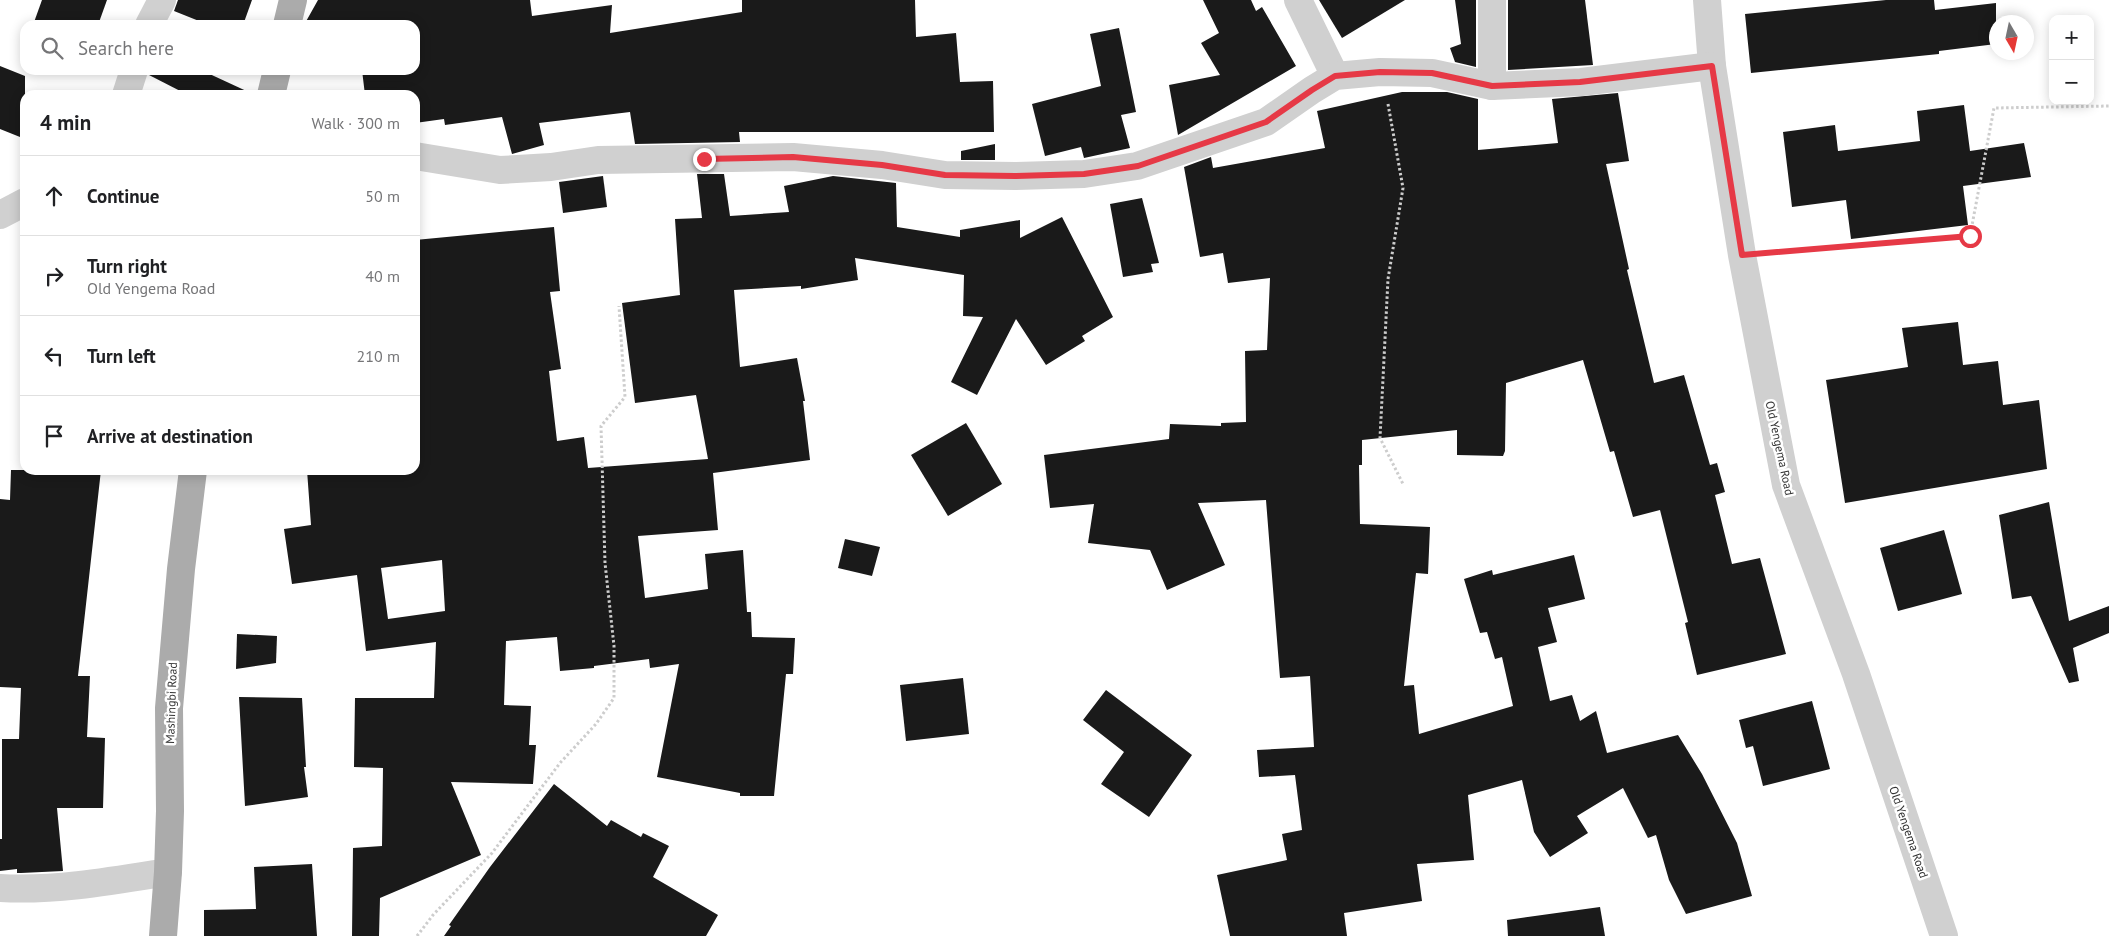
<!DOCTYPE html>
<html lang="en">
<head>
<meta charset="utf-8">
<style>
	:root { --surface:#fff; --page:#f2f2f2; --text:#202124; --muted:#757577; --line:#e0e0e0 }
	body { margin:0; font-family:"PT Sans",sans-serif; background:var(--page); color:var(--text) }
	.controls { position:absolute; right:15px; top:15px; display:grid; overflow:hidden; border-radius:10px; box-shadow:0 2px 12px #0003 }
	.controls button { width:45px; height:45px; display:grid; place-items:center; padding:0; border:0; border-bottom:1px solid var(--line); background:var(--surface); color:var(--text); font:25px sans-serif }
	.compass { position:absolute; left:1989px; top:15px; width:45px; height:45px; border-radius:50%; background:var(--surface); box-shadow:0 2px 12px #0003; rotate:171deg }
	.stop { position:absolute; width:15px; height:15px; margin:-11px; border:4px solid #e63946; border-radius:50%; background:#fff }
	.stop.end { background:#e63946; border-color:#fff; box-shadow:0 1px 5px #0008 }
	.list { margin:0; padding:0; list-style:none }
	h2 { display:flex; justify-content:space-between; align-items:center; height:65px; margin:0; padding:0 20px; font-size:21px }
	h2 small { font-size:16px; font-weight:400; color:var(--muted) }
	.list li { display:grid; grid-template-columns:32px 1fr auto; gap:15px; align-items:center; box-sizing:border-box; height:80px; padding:0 20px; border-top:1px solid var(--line) }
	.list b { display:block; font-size:19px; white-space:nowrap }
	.list p { margin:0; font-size:16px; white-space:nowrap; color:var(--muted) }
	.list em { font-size:16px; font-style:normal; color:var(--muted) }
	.icon { flex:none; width:28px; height:28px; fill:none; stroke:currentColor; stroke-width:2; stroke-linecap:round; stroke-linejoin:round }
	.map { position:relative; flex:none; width:2109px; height:936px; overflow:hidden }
	.search { position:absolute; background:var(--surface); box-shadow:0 2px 12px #0003; left:20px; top:20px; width:400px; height:55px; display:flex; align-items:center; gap:12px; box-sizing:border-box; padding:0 18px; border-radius:15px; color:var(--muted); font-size:19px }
	.panel { position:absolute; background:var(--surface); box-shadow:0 2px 12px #0003; left:20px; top:90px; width:400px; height:385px; border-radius:15px }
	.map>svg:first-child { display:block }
	.building { fill:#1a1a1a; fill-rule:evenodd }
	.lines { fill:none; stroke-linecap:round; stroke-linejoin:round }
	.path { stroke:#cdcdcd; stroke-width:3; stroke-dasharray:2.5 2.5; stroke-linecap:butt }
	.minor { stroke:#d0d0d0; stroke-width:28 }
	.primary { stroke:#ababab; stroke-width:28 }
	.route { stroke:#e63946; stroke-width:6 }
	.labels { text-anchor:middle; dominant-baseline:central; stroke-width:5; stroke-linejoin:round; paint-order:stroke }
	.street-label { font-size:12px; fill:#333; stroke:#fff }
</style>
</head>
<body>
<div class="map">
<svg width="2109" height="936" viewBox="0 0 2109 936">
	<rect width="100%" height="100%" fill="#fff"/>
	<g class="building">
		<polygon points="42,0 107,0 98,25 33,25"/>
		<polygon points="178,0 252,0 243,25 209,25 174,11"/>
		<polygon points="318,0 530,0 532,16 612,5 610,33 742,12 742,0 915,0 916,37 956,33 960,82 993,81 994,132 739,132 740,142 635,144 630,112 539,123 544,145 512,154 502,117 445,125 444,119 415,123 415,95 365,95 362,70 415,70 415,25 304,25"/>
		<polygon points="1203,0 1251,0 1256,11 1262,7 1296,66 1178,135 1169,85 1220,75 1201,43 1219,33"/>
		<polygon points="1319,0 1405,0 1342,38"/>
		<polygon points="1455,0 1476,0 1476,67 1455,62 1450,48 1461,44"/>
		<polygon points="1508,0 1585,0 1593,65 1508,70"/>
		<polygon points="1886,0 1934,0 1935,10 1996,3 1996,44 1939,51 1939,54 1751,73 1745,14"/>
		<polygon points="1119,28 1136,112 1121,115 1130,148 1084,158 1081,147 1045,156 1032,104 1101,86 1090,34"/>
		<polygon points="0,66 25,76 25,139 0,129"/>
		<polygon points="149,70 201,70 255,95 188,95 149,75"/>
		<polygon points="1402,92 1447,92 1478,99 1478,150 1558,143 1552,99 1618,93 1629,161 1606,164 1629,269 1627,270 1654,383 1684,375 1710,465 1717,463 1725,492 1715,495 1732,564 1760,558 1786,654 1697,675 1685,623 1688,622 1660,510 1633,517 1614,451 1610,452 1583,360 1506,383 1505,451 1503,456 1457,455 1457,430 1362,440 1362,465 1359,465 1360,524 1430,527 1428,574 1416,573 1404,686 1414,685 1419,734 1513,706 1502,657 1495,659 1487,632 1480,633 1464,579 1492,570 1493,575 1574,555 1585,599 1548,608 1557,642 1538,647 1550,701 1572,695 1580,721 1596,711 1607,753 1678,735 1702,774 1737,843 1752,896 1686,914 1669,880 1656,835 1648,838 1623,788 1577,816 1588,833 1550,857 1534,832 1522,780 1468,795 1474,860 1417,864 1422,901 1344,913 1347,936 1230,936 1217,875 1287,860 1282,834 1302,830 1295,775 1259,777 1257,750 1314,747 1310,676 1280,678 1266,500 1198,503 1225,565 1167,590 1150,550 1088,543 1094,504 1050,508 1044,455 1169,439 1170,424 1221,426 1221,423 1246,422 1245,351 1267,350 1270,278 1228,283 1223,253 1200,257 1184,167 1211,157 1213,168 1325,148 1317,111"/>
		<polygon points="1964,105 1970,151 2024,143 2031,177 1963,186 1968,225 1851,239 1846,200 1792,207 1783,132 1835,125 1838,151 1920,141 1917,111"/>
		<polygon points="995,144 995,160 961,160 961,151"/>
		<path d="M697 174H724L730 216 789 212 784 186 833 176 896 183 897 227 960 237V230L1020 220V238L1062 217 1113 317 1082 336 1085 341 1046 365 1016 319 977 395 951 382 983 317 963 316 964 275 855 258 858 280 801 289V286L734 290 740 367 797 358 805 401H803L810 460 713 473 718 530 638 536 645 598 708 589 705 554 743 550 747 612H751L752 637 795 638 793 674H786L774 796H740V793L657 777 679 664 650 668 649 659 594 666V668L560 671 557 637 506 641 504 705 531 706 529 745H536L533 784 451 782 481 855 380 898 379 936H352L353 848 382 846 383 768 354 767 355 698H434L436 642 366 651 357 575 292 584 284 529 311 525 307 470H415V240L554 227 560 291 550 292 561 369 549 371 557 441 584 437 588 468 708 459 696 395 635 403 622 303 680 295 675 219 702 218ZM442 560 445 611 388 619 381 568Z"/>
		<polygon points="603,176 607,207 563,213 559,182"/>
		<polygon points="1142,198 1159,263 1151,264 1153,272 1123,277 1110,204"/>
		<polygon points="1958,322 1963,365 1998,361 2003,405 2039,400 2047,469 1845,503 1826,380 1908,367 1902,328"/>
		<polygon points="966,423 1002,484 948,516 911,455"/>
		<polygon points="11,470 101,470 78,676 90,676 87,737 105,738 103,808 57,808 63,871 21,873 17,873 17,869 0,871 0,839 2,839 2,739 19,739 21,688 0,687 0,499 10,500"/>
		<polygon points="2049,502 2069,621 2109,606 2109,633 2073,648 2079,681 2069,683 2031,596 2012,599 1999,515"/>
		<polygon points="1944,530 1962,594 1898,611 1880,548"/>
		<polygon points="845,539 880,547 872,576 838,568"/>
		<polygon points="237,634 277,636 276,663 236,669"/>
		<polygon points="963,678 969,734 906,741 900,685"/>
		<polygon points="1106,690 1192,755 1149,817 1101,784 1124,752 1083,720"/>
		<polygon points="239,697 302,698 306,767 304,767 308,797 245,806"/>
		<polygon points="1812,701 1830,769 1763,786 1753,746 1746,748 1739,720"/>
		<polygon points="554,784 607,826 611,820 641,837 643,833 669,846 653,877 718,915 706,936 444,936 451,926 449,925 490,867"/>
		<polygon points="312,864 317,936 204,936 204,910 256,909 254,867"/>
		<polygon points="1600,907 1605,936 1508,936 1507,920"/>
	</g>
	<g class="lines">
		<g class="path">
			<polyline points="1388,104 1403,188 1388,279 1380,438 1403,484"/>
			<polyline points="1773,252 1970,236 1994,108 2109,106"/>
			<polyline points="417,936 433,915 492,853 560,763 596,724 614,698 614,646 605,563 601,426 625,397 619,306"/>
		</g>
		<g class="minor">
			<polyline points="1298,0 1335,76"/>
			<polyline points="1492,0 1492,86"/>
			<polyline points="1707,0 1712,66 1742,255 1786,485 1856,674 1944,936"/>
			<polyline points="149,25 162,0"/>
			<polyline points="126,95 134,70"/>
			<polyline points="415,156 500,170 551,167 598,160 793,157 882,165 945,175 1015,176 1084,174 1137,166 1266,122 1312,90 1335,76 1380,72 1432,73 1492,86 1581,82 1712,66"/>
			<polyline points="0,215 25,202"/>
			<path d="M0 888C57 891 112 881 168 872"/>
		</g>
		<g class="primary">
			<polyline points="287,25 293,0"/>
			<polyline points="271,95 277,70"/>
			<polyline points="163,936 168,872 170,811 169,708 181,569 193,470"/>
		</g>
	</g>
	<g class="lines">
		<polyline class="route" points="704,159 793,157 882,165 945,175 1015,176 1084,174 1138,166 1266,122 1312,90 1335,76 1380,72 1432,73 1492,86 1580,82 1712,66 1742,255 1970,236"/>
	</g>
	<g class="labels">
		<g class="street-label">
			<text transform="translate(1780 448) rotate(78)">Old Yengema Road</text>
			<text transform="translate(171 703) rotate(-88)">Mashingbi Road</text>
			<text transform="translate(1909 832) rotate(71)">Old Yengema Road</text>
		</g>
	</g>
</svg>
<div class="controls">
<button>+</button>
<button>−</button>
</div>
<svg class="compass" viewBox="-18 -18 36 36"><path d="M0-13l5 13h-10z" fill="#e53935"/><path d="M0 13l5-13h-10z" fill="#757577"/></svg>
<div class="stop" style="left:1970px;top:236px"></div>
<div class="stop end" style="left:704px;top:159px"></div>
<div class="search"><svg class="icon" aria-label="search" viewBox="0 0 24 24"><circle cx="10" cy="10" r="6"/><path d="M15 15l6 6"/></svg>Search here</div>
<section class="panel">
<h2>4 min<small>Walk · 300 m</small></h2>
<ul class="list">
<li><svg class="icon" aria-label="ahead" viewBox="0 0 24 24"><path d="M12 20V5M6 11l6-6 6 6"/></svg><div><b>Continue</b></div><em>50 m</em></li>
<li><svg class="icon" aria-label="right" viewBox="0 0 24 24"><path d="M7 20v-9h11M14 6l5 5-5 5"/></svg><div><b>Turn right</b><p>Old Yengema Road</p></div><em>40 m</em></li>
<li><svg class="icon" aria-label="left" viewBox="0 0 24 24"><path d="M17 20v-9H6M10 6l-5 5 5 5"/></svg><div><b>Turn left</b></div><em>210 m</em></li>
<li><svg class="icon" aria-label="arrive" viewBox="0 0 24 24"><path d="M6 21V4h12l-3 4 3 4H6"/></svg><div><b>Arrive at destination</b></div></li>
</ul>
</section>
</div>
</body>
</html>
